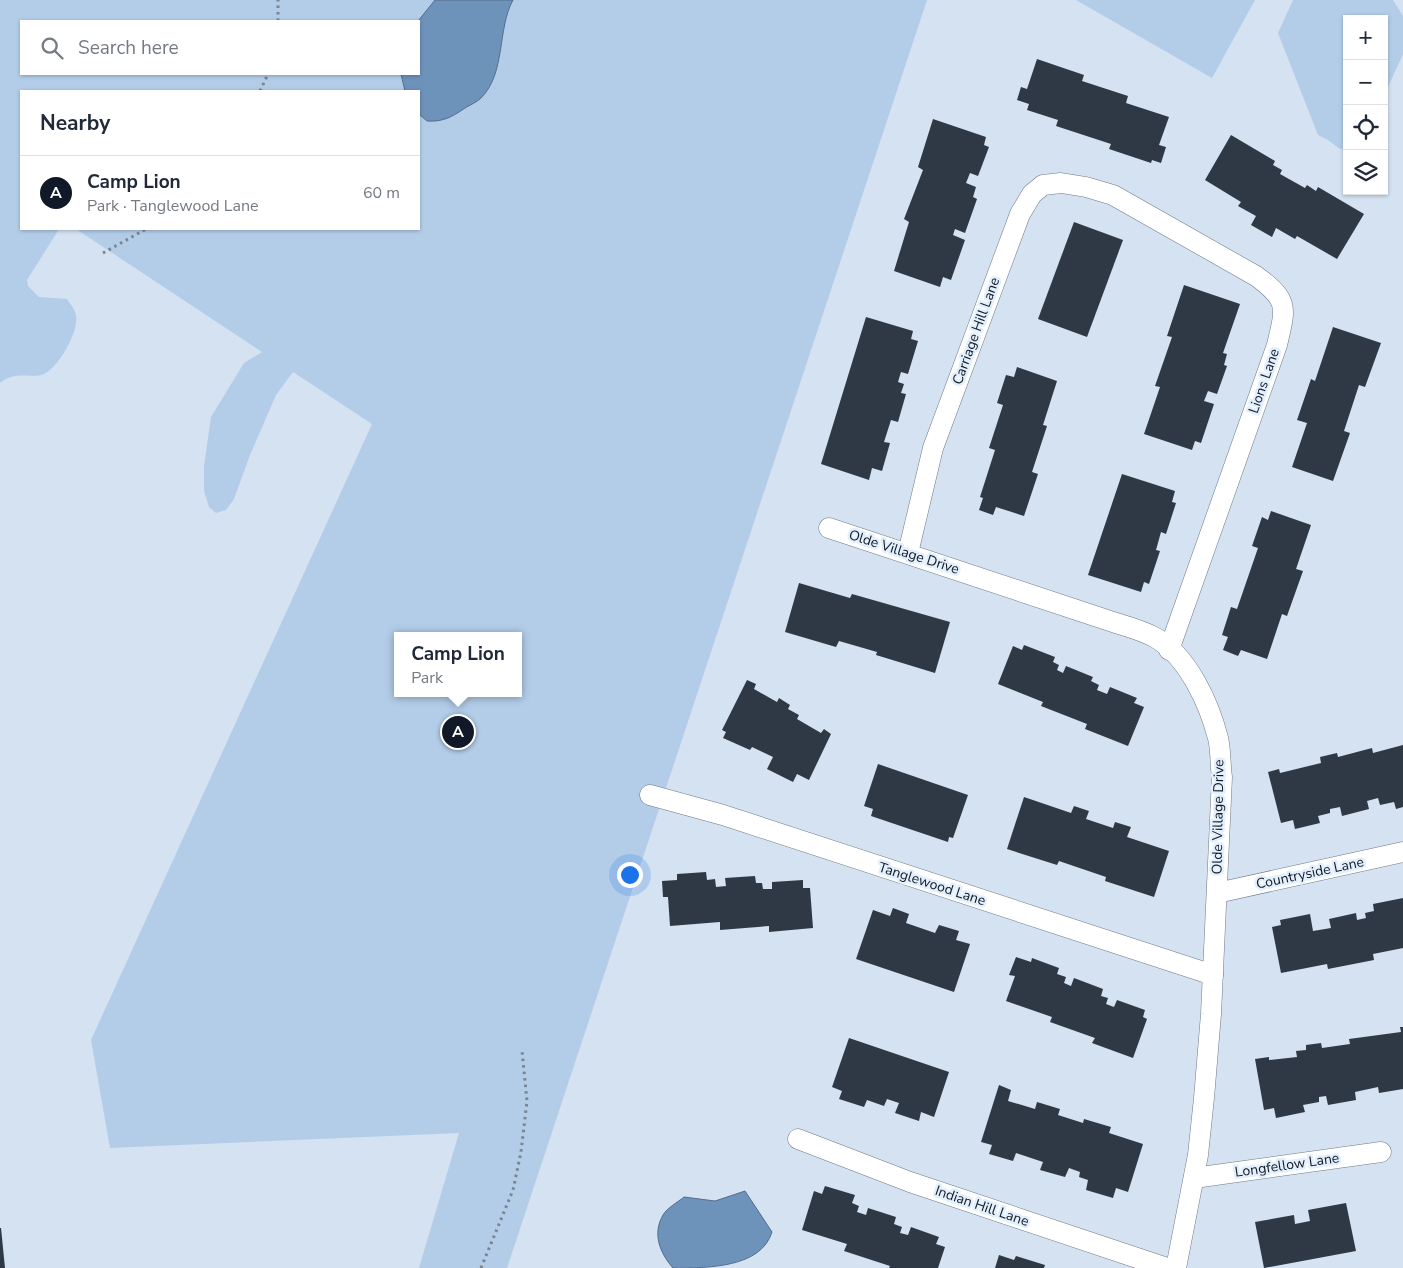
<!DOCTYPE html>
<html lang="en">
<head>
<meta charset="utf-8">
<style>
	:root { --surface:#fff; --page:#f6f6f7; --text:#1f2937; --muted:#747a83; --line:#e0e1e3; --accent:#111827 }
	body { margin:0; font-family:"Nunito Sans",sans-serif; background:var(--page); color:var(--text) }
	.controls { position:absolute; right:15px; top:15px; display:grid; overflow:hidden; border-radius:0px; box-shadow:0 1px 4px #0004 }
	.controls button { width:45px; height:45px; display:grid; place-items:center; padding:0; border:0; border-bottom:1px solid var(--line); background:var(--surface); color:var(--text); font:25px sans-serif }
	.you { position:absolute; left:629px; top:874px; width:18px; height:18px; margin:-12px; border:4px solid #fff; border-radius:50%; background:#1a73e8; box-shadow:0 0 0 8px #1a73e833 }
	.badge { display:grid; place-items:center; width:32px; height:32px; border-radius:50%; background:var(--accent); color:#fff; font-size:16px; font-weight:700 }
	.pin { position:absolute; translate:-50% -50%; border:2px solid #fff; box-shadow:0 1px 5px #0006 }
	.popup { position:absolute; left:394px; top:632px; width:128px; height:65px; box-sizing:border-box; display:grid; place-content:center; border-radius:0px; background:var(--surface); filter:drop-shadow(0 1px 4px #0005); font-size:16px; white-space:nowrap; color:var(--muted) }
	.popup b { font-size:19px; color:var(--text) }
	.popup::after { content:''; position:absolute; left:50%; top:100%; margin-left:-10px; border:10px solid transparent; border-top-color:var(--surface) }
	.list { margin:0; padding:0; list-style:none }
	h2 { display:flex; justify-content:space-between; align-items:center; height:65px; margin:0; padding:0 20px; font-size:21px }
	h2 small { font-size:16px; font-weight:400; color:var(--muted) }
	.list li { display:grid; grid-template-columns:32px 1fr auto; gap:15px; align-items:center; box-sizing:border-box; height:75px; padding:0 20px; border-top:1px solid var(--line) }
	.list b { display:block; font-size:19px; white-space:nowrap }
	.list p { margin:0; font-size:16px; white-space:nowrap; color:var(--muted) }
	.list em { font-size:16px; font-style:normal; color:var(--muted) }
	.icon { flex:none; width:28px; height:28px; fill:none; stroke:currentColor; stroke-width:2; stroke-linecap:round; stroke-linejoin:round }
	.map { position:relative; flex:none; width:1403px; height:1268px; overflow:hidden }
	.search { position:absolute; background:var(--surface); box-shadow:0 1px 4px #0004; left:20px; top:20px; width:400px; height:55px; display:flex; align-items:center; gap:12px; box-sizing:border-box; padding:0 18px; border-radius:0px; color:var(--muted); font-size:19px }
	.panel { position:absolute; background:var(--surface); box-shadow:0 1px 4px #0004; left:20px; top:90px; width:400px; height:140px; border-radius:0px }
	.map>svg:first-child { display:block }
	.green { fill:#b3cde9; fill-rule:evenodd }
	.water { fill:#6d93bb; stroke:#526e8c }
	.building { fill:#2e3945 }
	.lines { fill:none; stroke-linecap:round; stroke-linejoin:round }
	.street-casing { stroke:#6d7a87; stroke-width:21 }
	.path { stroke:#7a848e; stroke-width:3; stroke-dasharray:2.5 4; stroke-linecap:butt }
	.street { stroke:#fff; stroke-width:20 }
	.labels { text-anchor:middle; dominant-baseline:central; stroke-width:5; stroke-linejoin:round; paint-order:stroke }
	.street-label { font-size:14px; fill:#14191e; stroke:#e1effe }
</style>
</head>
<body>
<div class="map">
<svg width="1403" height="1268" viewBox="0 0 1403 1268">
	<rect width="100%" height="100%" fill="#d4e2f1"/>
	<g class="green">
		<path d="M0 0H927L507 1268H419L459 1133 110 1148 91 1040 372 424 293 372 276 395 250 455 234 499 226 510 216 513 209 507 204 491V466L211 417 244 363 262 352 76 229H419V91H21V229H59L27 280 28 286 39 297 67 299C71 305 75 309 76 316 79 332 57 371 41 375 25 378 16 371 0 383ZM21 21H419V74H21ZM398 636H518V693H398Z"/>
		<polygon points="1076,0 1255,0 1212,78"/>
		<polygon points="1293,0 1393,0 1403,16 1403,54 1384,96 1384,19 1347,19 1347,148 1340,149 1328,140 1318,135 1278,33"/>
	</g>
	<g class="water">
		<path d="M435 0H513C497 29 506 73 481 98 477 102 470 105 465 108 452 117 443 122 427 121L419 114V91H405L401 74H419L418 21Z"/>
		<path d="M745 1191 772 1232C761 1268 708 1268 673 1268 660 1253 652 1234 663 1215 667 1208 678 1202 684 1197L715 1201Z"/>
	</g>
	<g class="building">
		<polygon points="1037,59 1084,75 1082,81 1128,96 1126,103 1169,117 1159,145 1166,147 1161,163 1152,160 1151,163 1109,149 1111,144 1056,126 1058,120 1027,110 1029,104 1017,100 1021,87 1027,89"/>
		<polygon points="933,119 986,137 984,145 989,147 978,176 970,173 966,183 976,187 973,197 977,199 965,233 955,229 953,235 965,240 951,280 943,277 940,287 894,271 909,222 904,219 923,170 918,167"/>
		<polygon points="1231,135 1275,161 1273,165 1282,170 1280,174 1305,188 1307,185 1316,191 1318,187 1364,214 1337,259 1297,236 1295,239 1276,228 1272,237 1251,225 1256,216 1238,206 1241,202 1205,180"/>
		<polygon points="1074,222 1123,240 1087,337 1038,319"/>
		<polygon points="1184,285 1240,304 1223,353 1227,354 1224,365 1227,366 1217,394 1208,391 1204,401 1214,404 1201,443 1195,441 1192,450 1144,434 1160,387 1155,386 1172,337 1167,336"/>
		<polygon points="866,317 913,331 911,339 918,341 908,374 901,372 898,382 904,384 901,393 906,394 898,422 891,420 884,442 890,443 882,471 872,468 869,480 821,464"/>
		<polygon points="1333,327 1381,343 1365,387 1359,385 1344,431 1350,433 1333,481 1292,467 1307,423 1297,420 1311,379 1315,381"/>
		<polygon points="1017,367 1057,381 1043,425 1047,426 1032,472 1038,474 1024,516 996,507 993,515 979,510 983,498 980,497 995,450 989,448 1003,405 997,403 1006,375 1014,377"/>
		<polygon points="1122,474 1175,491 1172,502 1176,503 1166,534 1161,532 1156,550 1160,551 1149,584 1144,582 1141,592 1088,575"/>
		<polygon points="1271,511 1311,525 1296,569 1303,571 1287,616 1282,614 1267,659 1241,650 1238,656 1223,650 1228,637 1222,635 1231,607 1237,609 1258,548 1252,546 1262,517 1268,520"/>
		<polygon points="799,583 850,598 852,594 950,622 935,673 876,655 877,652 839,641 836,647 785,632"/>
		<polygon points="1024,645 1055,657 1053,662 1059,665 1057,670 1063,673 1066,666 1093,677 1091,681 1099,685 1097,690 1107,694 1110,687 1137,698 1134,703 1144,707 1128,746 1085,729 1087,724 1041,706 1043,702 998,684 1013,646 1022,650"/>
		<polygon points="747,680 756,684 754,689 777,702 779,698 790,705 788,709 799,715 797,719 821,733 824,729 831,734 809,780 797,774 793,782 767,769 773,757 752,747 750,750 723,738 726,732 722,730"/>
		<polygon points="1403,745 1403,807 1396,809 1394,802 1380,805 1378,798 1367,801 1369,809 1342,816 1340,807 1330,809 1330,813 1318,816 1320,823 1295,829 1293,820 1281,823 1268,772 1279,769 1280,773 1321,763 1320,757 1337,753 1338,757 1372,748 1373,753"/>
		<polygon points="878,764 968,795 953,838 949,837 948,842 871,816 873,809 864,806"/>
		<polygon points="1024,797 1071,813 1074,806 1089,811 1086,819 1113,828 1115,822 1131,827 1127,837 1169,851 1154,897 1105,881 1106,877 1059,861 1057,865 1007,849"/>
		<polygon points="706,872 707,880 715,879 716,887 726,886 725,878 755,876 756,883 762,883 763,889 772,889 772,882 803,880 803,888 810,888 813,928 769,932 769,926 720,930 720,922 670,926 668,897 663,897 662,881 677,880 677,874"/>
		<polygon points="1403,898 1403,948 1373,954 1374,960 1328,969 1327,964 1281,973 1272,927 1281,925 1280,920 1310,914 1313,931 1331,928 1329,919 1356,913 1357,920 1366,918 1365,913 1374,911 1373,904"/>
		<polygon points="893,908 909,914 906,923 935,933 939,925 959,931 956,940 970,944 954,992 856,959 873,910 890,916"/>
		<polygon points="1016,957 1031,962 1032,958 1059,968 1057,974 1066,977 1064,983 1071,986 1074,978 1103,989 1101,996 1108,998 1106,1004 1114,1007 1117,1000 1145,1010 1143,1017 1147,1019 1133,1058 1092,1043 1095,1038 1050,1022 1052,1017 1006,1001 1015,976 1009,975"/>
		<polygon points="1400,1027 1403,1027 1403,1089 1379,1093 1378,1087 1355,1092 1356,1100 1328,1105 1326,1096 1319,1097 1319,1102 1303,1105 1305,1112 1276,1118 1274,1108 1264,1110 1255,1059 1269,1057 1269,1060 1297,1057 1296,1051 1306,1050 1306,1045 1321,1043 1322,1048 1350,1044 1349,1039 1401,1032"/>
		<polygon points="849,1038 949,1072 934,1117 921,1112 919,1121 895,1113 899,1103 887,1099 884,1106 867,1100 864,1107 839,1099 842,1091 832,1087"/>
		<polygon points="999,1085 1011,1090 1008,1101 1035,1109 1037,1102 1060,1109 1058,1115 1083,1123 1084,1119 1111,1127 1109,1133 1143,1144 1128,1192 1116,1188 1113,1198 1086,1190 1088,1180 1079,1177 1080,1172 1069,1168 1065,1177 1040,1170 1043,1162 1016,1153 1013,1161 989,1154 992,1145 981,1142"/>
		<polygon points="825,1186 855,1195 852,1203 859,1206 857,1212 866,1215 868,1208 896,1217 894,1224 902,1227 900,1233 908,1235 911,1227 939,1237 936,1244 945,1247 938,1268 889,1268 890,1266 844,1251 847,1244 802,1230 814,1191 822,1194"/>
		<polygon points="1346,1203 1356,1251 1264,1268 1255,1222 1294,1215 1295,1224 1310,1221 1308,1210"/>
		<polygon points="0,1228 1,1228 5,1268 0,1268"/>
		<polygon points="999,1255 1014,1260 1016,1256 1045,1265 1044,1268 995,1268"/>
	</g>
	<g class="lines">
		<g class="street-casing">
			<g id="street">
				<path d="M829 528 1116 623C1129 627 1144 631 1156 638 1188 657 1209 703 1218 738 1221 750 1220 764 1222 777L1211 1014 1204 1098 1198 1155 1176 1268"/>
				<path d="M908 553 933 448 1020 214 1032 194 1043 185 1061 183 1086 187 1113 195 1256 276C1289 300 1286 307 1277 345L1169 650"/>
				<polyline points="650,795 723,815 1213,975"/>
				<polyline points="1217,893 1403,852"/>
				<polyline points="798,1139 910,1182 1167,1268"/>
				<polyline points="1194,1178 1381,1152"/>
			</g>
		</g>
		<g class="path">
			<polyline points="278,21 278,0"/>
			<polyline points="260,91 268,74"/>
			<polyline points="103,253 146,229"/>
			<polyline points="481,1268 513,1190 521,1152 527,1101 522,1051"/>
		</g>
		<use href="#street" class="street"/>
	</g>
	<g class="labels">
		<g class="street-label">
			<text transform="translate(976 331) rotate(-70)">Carriage Hill Lane</text>
			<text transform="translate(1264 381) rotate(-71)">Lions Lane</text>
			<text transform="translate(904 552) rotate(18)">Olde Village Drive</text>
			<text transform="translate(1218 817) rotate(-89)">Olde Village Drive</text>
			<text transform="translate(1310 873) rotate(-12)">Countryside Lane</text>
			<text transform="translate(932 884) rotate(18)">Tanglewood Lane</text>
			<text transform="translate(1287 1165) rotate(-8)">Longfellow Lane</text>
			<text transform="translate(982 1206) rotate(19)">Indian Hill Lane</text>
		</g>
	</g>
</svg>
<div class="controls">
<button>+</button>
<button>−</button>
<button><svg class="icon" aria-label="locate" viewBox="0 0 24 24"><circle cx="12" cy="12" r="6"/><path d="M12 2v4M12 18v4M2 12h4M18 12h4"/></svg></button>
<button><svg class="icon" aria-label="layers" viewBox="0 0 24 24"><path d="M12 4l9 5-9 5-9-5zM3 14l9 5 9-5"/></svg></button>
</div>
<div class="you"></div>
<div class="pin badge" style="left:458px;top:732px">A</div>
<div class="popup"><b>Camp Lion</b>Park</div>
<div class="search"><svg class="icon" aria-label="search" viewBox="0 0 24 24"><circle cx="10" cy="10" r="6"/><path d="M15 15l6 6"/></svg>Search here</div>
<section class="panel">
<h2>Nearby<small></small></h2>
<ul class="list">
<li><span class="badge">A</span><div><b>Camp Lion</b><p>Park · Tanglewood Lane</p></div><em>60 m</em></li>
</ul>
</section>
</div>
</body>
</html>
